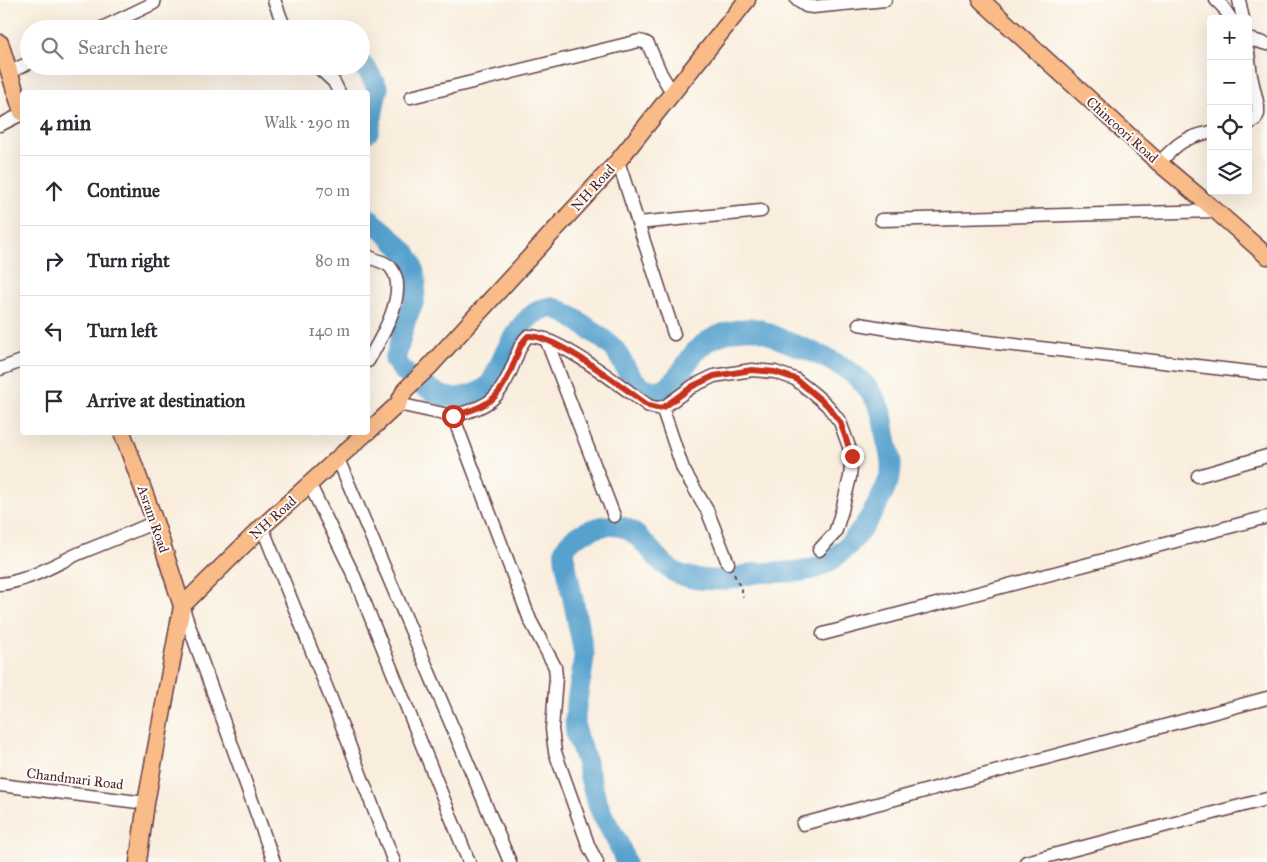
<!DOCTYPE html>
<html lang="en">
<head>
<meta charset="utf-8">
<style>
	:root { --surface:#fff; --page:#f7f7f7; --text:#2b2b33; --muted:#7c7c81; --line:#e1e1e2 }
	body { margin:0; font-family:"IM FELL Great Primer",serif; background:var(--page); color:var(--text) }
	.controls { position:absolute; right:15px; top:15px; display:grid; overflow:hidden; border-radius:5px; box-shadow:0 5px 20px #0002 }
	.controls button { width:45px; height:45px; display:grid; place-items:center; padding:0; border:0; border-bottom:1px solid var(--line); background:var(--surface); color:var(--text); font:25px sans-serif }
	.stop { position:absolute; width:15px; height:15px; margin:-11px; border:4px solid #c8321e; border-radius:50%; background:#fff }
	.stop.end { background:#c8321e; border-color:#fff; box-shadow:0 1px 5px #0008 }
	.list { margin:0; padding:0; list-style:none }
	h2 { display:flex; justify-content:space-between; align-items:center; height:65px; margin:0; padding:0 20px; font-size:21px }
	h2 small { font-size:16px; font-weight:400; color:var(--muted) }
	.list li { display:grid; grid-template-columns:32px 1fr auto; gap:15px; align-items:center; box-sizing:border-box; height:70px; padding:0 20px; border-top:1px solid var(--line) }
	.list b { display:block; font-size:19px; white-space:nowrap }
	.list em { font-size:16px; font-style:normal; color:var(--muted) }
	.icon { flex:none; width:28px; height:28px; fill:none; stroke:currentColor; stroke-width:2; stroke-linecap:round; stroke-linejoin:round }
	.map { position:relative; flex:none; width:1267px; height:862px; overflow:hidden }
	.search { position:absolute; background:var(--surface); box-shadow:0 5px 20px #0002; left:20px; top:20px; width:350px; height:55px; display:flex; align-items:center; gap:12px; box-sizing:border-box; padding:0 18px; border-radius:28px; color:var(--muted); font-size:19px }
	.panel { position:absolute; background:var(--surface); box-shadow:0 5px 20px #0002; left:20px; top:90px; width:350px; height:345px; border-radius:5px }
	.map>svg:first-child { display:block }
	.lines { fill:none; stroke-linecap:round; stroke-linejoin:round }
	.river { stroke:#56a1ce; stroke-width:21 }
	.minor-casing { stroke:#643e46; stroke-width:15 }
	.major-casing { stroke:#643e46; stroke-width:19 }
	.path { stroke:#643e46; stroke-width:2; stroke-dasharray:4 4; stroke-linecap:butt }
	.minor { stroke:#fff; stroke-width:12 }
	.major { stroke:#f9bc89; stroke-width:16 }
	.route { stroke:#c8321e; stroke-width:6 }
	.labels { text-anchor:middle; dominant-baseline:central; stroke-width:4; stroke-linejoin:round; paint-order:stroke }
	.street-label { font-size:14px; fill:#4a1f2b; stroke:#fdfcf7 }
</style>
</head>
<body>
<div class="map">
<svg width="1267" height="862" viewBox="0 0 1267 862">
	<rect width="100%" height="100%" fill="#fdfcf7"/>
	<filter id="ink" filterUnits="userSpaceOnUse"><feTurbulence type="fractalNoise" baseFrequency=".02" numOctaves="2"/><feDisplacementMap in="SourceGraphic" scale="10" xChannelSelector="R" yChannelSelector="G"/><feConvolveMatrix kernelMatrix="1 2 1 2 8 2 1 2 1" color-interpolation-filters="sRGB"/></filter>
	<filter id="wash" filterUnits="userSpaceOnUse"><feTurbulence type="fractalNoise" baseFrequency=".0096" numOctaves="4" result="noise"/><feDisplacementMap in="SourceGraphic" scale="20" xChannelSelector="R" yChannelSelector="G"/><feGaussianBlur stdDeviation="1.12" result="paint"/><feColorMatrix in="noise" values="0 0 0 0 0 0 0 0 0 0 0 0 0 0 0 0 0 1.4 0 .05"/><feComposite in="paint" operator="in"/></filter>
	<g filter="url(#wash)">
		<rect width="100%" height="100%" fill="#f9eedd"/>
		<g class="lines">
			<g class="river">
				<path d="M361 64 368 71 378 89C373 104 374 116 368 132"/>
				<path d="M368 218 385 232 406 253 411 261 416 280 414 301 406 319 395 360C403 374 421 386 435 392 439 394 442 396 446 397 460 400 483 394 491 382 495 377 498 368 501 362 509 343 524 314 546 308 548 307 554 308 557 309 568 313 608 341 615 350 624 363 630 382 645 388 671 400 682 367 695 352 709 336 737 327 757 329 767 332 775 337 785 341 821 355 867 370 881 412 884 420 884 430 886 438 889 451 894 466 889 479 876 513 847 560 809 570 792 574 774 571 757 573 748 574 740 577 731 579 716 581 693 580 679 574 655 565 642 529 618 526 604 523 571 534 565 549 564 552 565 556 565 560L584 654C583 681 572 707 576 734 578 741 582 748 584 755 590 775 593 795 602 814 610 830 621 844 625 862"/>
			</g>
		</g>
	</g>
	<g filter="url(#ink)">
		<g class="lines">
			<g class="minor-casing">
				<g id="minor">
					<polyline points="274,0 285,29"/>
					<polyline points="797,0 806,6 813,7 885,0"/>
					<polyline points="1216,0 1223,7 1231,19"/>
					<polyline points="1239,0 1243,19"/>
					<polyline points="100,29 154,3"/>
					<polyline points="1248,43 1253,40 1267,44"/>
					<polyline points="1248,52 1251,76 1258,106 1258,114 1255,120 1248,124"/>
					<polyline points="317,66 334,82 339,92"/>
					<polyline points="9,72 29,63"/>
					<polyline points="411,97 639,41 644,42 648,44 661,74 672,92"/>
					<polyline points="0,125 22,114"/>
					<polyline points="618,161 674,334"/>
					<path d="M1159 163C1178 143 1183 138 1211 132"/>
					<polyline points="881,220 1216,211"/>
					<polyline points="638,223 761,211"/>
					<path d="M368 256C375 261 386 261 391 268 410 291 380 340 368 361"/>
					<polyline points="859,324 918,334 1267,374"/>
					<polyline points="546,339 614,516"/>
					<polyline points="0,369 22,361"/>
					<polyline points="398,404 453,416 530,620 555,667 556,677 552,729 555,752 589,847 597,862"/>
					<polyline points="662,407 683,469 707,510 728,563"/>
					<path d="M453 416C490 406 500 399 514 363 518 353 520 343 528 336 556 334 624 389 649 406L657 408 664 407 693 386 714 376 752 370 775 372 795 379 813 393 827 405 840 422 852 455 850 477 842 510 835 533 819 550"/>
					<polyline points="338,459 510,862"/>
					<polyline points="1198,476 1267,456"/>
					<polyline points="310,485 354,576 469,862"/>
					<polyline points="262,527 342,726 394,862"/>
					<path d="M0 584C29 581 53 565 80 553 105 543 130 533 155 522"/>
					<polyline points="182,606 274,862"/>
					<polyline points="823,634 1267,517"/>
					<polyline points="0,785 146,803"/>
					<polyline points="803,824 1267,698"/>
					<polyline points="1026,862 1267,799"/>
				</g>
			</g>
			<g class="major-casing">
				<g id="major">
					<polyline points="981,0 1159,163 1216,211 1267,256"/>
					<polyline points="0,43 22,112"/>
					<polyline points="122,432 155,522 182,606 146,803 138,862"/>
					<polyline points="368,432 398,404 405,390 429,367 618,161 747,0"/>
					<polyline points="182,606 262,527 367,432"/>
				</g>
			</g>
			<polyline class="path" points="734,574 742,591 743,597"/>
			<use href="#minor" class="minor"/>
			<use href="#major" class="major"/>
		</g>
	</g>
	<g class="lines" filter="url(#ink)">
		<path class="route" d="M453 416C490 406 500 399 514 363 518 353 520 343 528 336 555 334 625 389 649 406L657 408 664 407 693 386 714 376 752 370 775 372 796 379 827 405 840 422 852 456"/>
	</g>
	<g class="labels">
		<g class="street-label">
			<text transform="translate(1122 130) rotate(42)">Chincoori Road</text>
			<text transform="translate(593 188) rotate(-48)">NH Road</text>
			<text transform="translate(273 518) rotate(-42)">NH Road</text>
			<text transform="translate(153 519) rotate(71)">Asram Road</text>
			<text transform="translate(75 779) rotate(7)">Chandmari Road</text>
		</g>
	</g>
</svg>
<div class="controls">
<button>+</button>
<button>−</button>
<button><svg class="icon" aria-label="locate" viewBox="0 0 24 24"><circle cx="12" cy="12" r="6"/><path d="M12 2v4M12 18v4M2 12h4M18 12h4"/></svg></button>
<button><svg class="icon" aria-label="layers" viewBox="0 0 24 24"><path d="M12 4l9 5-9 5-9-5zM3 14l9 5 9-5"/></svg></button>
</div>
<div class="stop" style="left:453px;top:416px"></div>
<div class="stop end" style="left:852px;top:456px"></div>
<div class="search"><svg class="icon" aria-label="search" viewBox="0 0 24 24"><circle cx="10" cy="10" r="6"/><path d="M15 15l6 6"/></svg>Search here</div>
<section class="panel">
<h2>4 min<small>Walk · 290 m</small></h2>
<ul class="list">
<li><svg class="icon" aria-label="ahead" viewBox="0 0 24 24"><path d="M12 20V5M6 11l6-6 6 6"/></svg><div><b>Continue</b></div><em>70 m</em></li>
<li><svg class="icon" aria-label="right" viewBox="0 0 24 24"><path d="M7 20v-9h11M14 6l5 5-5 5"/></svg><div><b>Turn right</b></div><em>80 m</em></li>
<li><svg class="icon" aria-label="left" viewBox="0 0 24 24"><path d="M17 20v-9H6M10 6l-5 5 5 5"/></svg><div><b>Turn left</b></div><em>140 m</em></li>
<li><svg class="icon" aria-label="arrive" viewBox="0 0 24 24"><path d="M6 21V4h12l-3 4 3 4H6"/></svg><div><b>Arrive at destination</b></div></li>
</ul>
</section>
</div>
</body>
</html>
